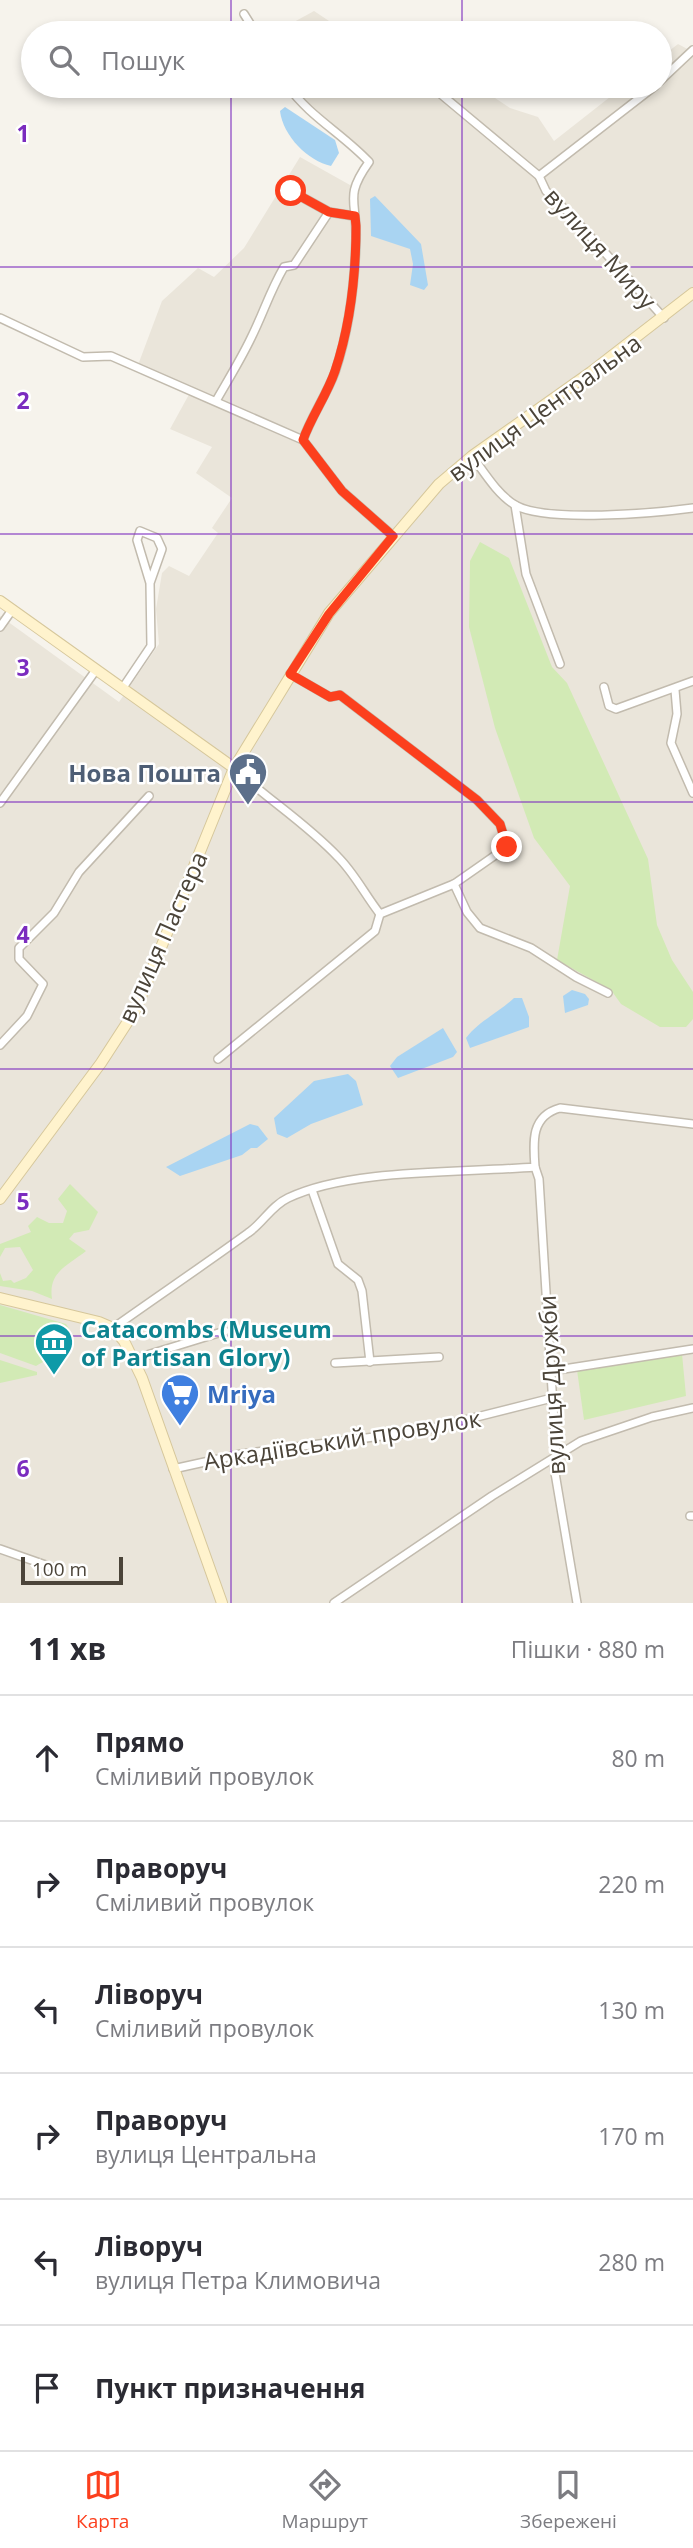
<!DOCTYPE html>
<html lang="uk">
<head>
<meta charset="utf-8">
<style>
	:root { --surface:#fff; --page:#f2f2f3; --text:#2b2b33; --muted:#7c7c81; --line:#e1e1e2; --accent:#fc3f1d }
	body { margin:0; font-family:"Open Sans",sans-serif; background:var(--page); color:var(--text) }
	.scale { position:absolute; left:21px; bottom:18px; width:102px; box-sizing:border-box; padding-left:7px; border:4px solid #4b4439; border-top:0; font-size:19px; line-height:24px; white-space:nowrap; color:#4b4439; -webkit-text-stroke:5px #fff; paint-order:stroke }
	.stop { position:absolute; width:21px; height:21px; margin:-16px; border:5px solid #fc3f1d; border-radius:50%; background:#fff }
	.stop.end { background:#fc3f1d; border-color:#fff; box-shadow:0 2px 7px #0008 }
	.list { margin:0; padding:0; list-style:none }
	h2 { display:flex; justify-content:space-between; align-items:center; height:91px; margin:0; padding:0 28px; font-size:30px }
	h2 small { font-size:23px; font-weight:400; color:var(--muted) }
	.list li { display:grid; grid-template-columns:46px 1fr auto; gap:21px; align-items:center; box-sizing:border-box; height:126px; padding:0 28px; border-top:2px solid var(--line) }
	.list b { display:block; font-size:26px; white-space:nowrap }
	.list p { margin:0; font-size:23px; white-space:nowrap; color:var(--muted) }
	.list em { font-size:23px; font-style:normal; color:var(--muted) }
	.icon { flex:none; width:38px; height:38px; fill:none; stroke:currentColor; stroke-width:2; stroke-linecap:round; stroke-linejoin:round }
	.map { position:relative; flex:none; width:693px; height:1603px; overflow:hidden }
	.search { position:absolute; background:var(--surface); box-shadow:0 4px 10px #0003; left:21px; right:21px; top:21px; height:77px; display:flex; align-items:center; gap:18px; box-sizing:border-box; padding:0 24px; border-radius:38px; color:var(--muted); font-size:26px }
	.sheet { height:847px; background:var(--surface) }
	nav { display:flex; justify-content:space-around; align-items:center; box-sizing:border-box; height:98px; border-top:2px solid var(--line); background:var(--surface); font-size:19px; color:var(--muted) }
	nav a { display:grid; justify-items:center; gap:4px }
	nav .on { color:var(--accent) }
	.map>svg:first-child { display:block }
	.residential { fill:#eae5da }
	.green { fill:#d2eab5 }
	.water { fill:#a9d4f2 }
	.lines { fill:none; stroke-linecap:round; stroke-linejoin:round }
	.street-casing { stroke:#c2bbae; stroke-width:10 }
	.secondary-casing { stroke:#d6c79b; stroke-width:12 }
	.street { stroke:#fff; stroke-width:7 }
	.secondary { stroke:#fff3cd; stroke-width:10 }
	.route { stroke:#fc3f1d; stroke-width:9 }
	.grid { fill:none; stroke:#7b2cbf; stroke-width:2; stroke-opacity:0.55 }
	.labels { text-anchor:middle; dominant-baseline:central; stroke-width:5; stroke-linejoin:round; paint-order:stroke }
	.street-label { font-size:24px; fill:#4b4439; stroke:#fff }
	.service-label { font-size:24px; font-weight:bold; fill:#4e5e75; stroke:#fff; text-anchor:end }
	.culture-label { font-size:24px; font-weight:bold; fill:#0d838f; stroke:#fff; text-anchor:start }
	.shop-label { font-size:24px; font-weight:bold; fill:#366cbe; stroke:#fff; text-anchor:start }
	.grid-label { font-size:23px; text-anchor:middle; font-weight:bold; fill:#7b2cbf; stroke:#fff; stroke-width:5; stroke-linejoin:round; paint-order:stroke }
</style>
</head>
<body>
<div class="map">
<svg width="693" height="1603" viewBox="0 0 693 1603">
	<rect width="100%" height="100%" fill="#f6f3ec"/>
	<g class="residential">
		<polygon points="314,11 347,33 274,33"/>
		<polygon points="678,44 693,52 693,1603 0,1603 0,616 119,702 159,644 156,609 162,573 169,566 189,576 218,533 212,528 232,498 196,473 212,447 170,429 192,389 138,365 162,301 198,268 214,277 244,248 300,157 350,185 369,158 291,86 422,86 440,100 450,86 477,86 510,108 538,117 554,141 624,86 660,86 660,58"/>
	</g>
	<g class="green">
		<polygon points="480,542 509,558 552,667 567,683 648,859 657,925 672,960 693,992 693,1019 686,1027 660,1027 621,1004 611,990 557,960 570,886 534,838 495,728 469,627 470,561"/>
		<path d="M70 1184 98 1212 89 1230 74 1233 69 1239 86 1251C67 1266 48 1272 52 1299L32 1291 0 1286V1273L3 1281 11 1280 14 1283 26 1278 33 1270 20 1247 5 1248 0 1257V1244L31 1232 28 1226 37 1217 49 1223H63L67 1211 58 1199Z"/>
		<path d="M0 1305 66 1324C82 1345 51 1357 36 1366L0 1353Z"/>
		<polygon points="682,1354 686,1396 584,1420 577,1370"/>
		<polygon points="0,1360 37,1372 37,1375 0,1383"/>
	</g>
	<g class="water">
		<path d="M285 107 335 140 339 153 331 166C308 161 283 136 280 111Z"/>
		<polygon points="375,196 421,244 428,285 424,290 410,285 413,264 410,249 371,236 370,199"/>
		<polygon points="572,990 585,994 589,999 588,1005 565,1013 563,996"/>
		<path d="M514 998H522L529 1017V1027L470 1048 466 1038C479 1021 498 1013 514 998Z"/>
		<polygon points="443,1028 457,1052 453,1057 398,1078 390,1066 397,1057"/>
		<polygon points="348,1074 356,1081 363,1105 311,1124 287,1138 277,1134 274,1118 314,1081"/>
		<polygon points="250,1124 258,1126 268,1139 257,1148 251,1148 242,1155 180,1176 166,1167"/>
	</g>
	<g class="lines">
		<g class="street-casing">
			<g id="street">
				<polyline points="244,14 256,33"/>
				<polyline points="660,81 693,50"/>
				<path d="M288 86C309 116 344 135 369 162 344 197 357 200 356 238 355 282 349 330 335 372 326 396 311 417 303 440L342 491 393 536"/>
				<polyline points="431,86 539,176 546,191 570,214 664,318"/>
				<polyline points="539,176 655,86"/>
				<polyline points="291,191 329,212 354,216"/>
				<polyline points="0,318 83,357 111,356 303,440"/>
				<path d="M216 401C228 380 241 359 251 338 263 314 270 291 284 267L294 265 329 212"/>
				<path d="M472 456C484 472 497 494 515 505 546 523 656 513 693 508"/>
				<polyline points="515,505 526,574 560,664"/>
				<polyline points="0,627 12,610"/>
				<polyline points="604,687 609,706 616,709 693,681"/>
				<polyline points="122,689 151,646 150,583 162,549 157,538 140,531 137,540 150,583"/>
				<polyline points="675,690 677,714 671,743 693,793"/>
				<path d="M234 768C267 799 306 823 338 857 355 874 365 895 380 914"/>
				<polyline points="0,803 96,670"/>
				<polyline points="454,884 467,912 480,928 531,948 576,977 608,993"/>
				<polyline points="0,1045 27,1016 43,984 19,959 19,948 54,913 79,872 149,796"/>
				<polyline points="218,1059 375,931 380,914 454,884 507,847 500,824 477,800 340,695 330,697 290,674"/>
				<polyline points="535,1167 539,1179 556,1454 554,1467 577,1603"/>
				<polyline points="312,1190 338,1264 358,1280 362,1291 370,1362"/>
				<path d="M113 1328C158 1296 204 1265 248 1233 263 1223 271 1206 288 1198 350 1168 464 1173 535 1167 533 1141 531 1116 560 1108L693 1124"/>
				<polyline points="134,1359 225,1331"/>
				<polyline points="335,1363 439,1357"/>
				<polyline points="551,1371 693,1349"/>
				<polyline points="173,1469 241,1454 421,1431 552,1398"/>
				<polyline points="690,1516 693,1516"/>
				<polyline points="0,1549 57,1569"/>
				<polyline points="334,1603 492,1496 581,1441 652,1417 693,1408"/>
			</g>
		</g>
		<g class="secondary-casing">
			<g id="secondary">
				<polyline points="0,601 234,768"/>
				<polyline points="0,1199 101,1063 136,1009 234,768 329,613 439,484 472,456 591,372 693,293"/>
				<polyline points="0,1298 99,1322 113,1328 124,1341 142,1378 222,1603"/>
			</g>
		</g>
		<use href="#street" class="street"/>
		<use href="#secondary" class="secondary"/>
	</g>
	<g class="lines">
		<path class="route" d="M291 191 329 212 355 216 356 226C356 274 350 326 335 371 327 395 311 417 303 440L342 491 393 536 329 614 290 674 330 697 340 695 477 800 500 824 507 847"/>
	</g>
	<path class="grid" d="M231 0V33M462 0V33M231 86V1603M462 86V1603M0 267H693M0 534H693M0 802H693M0 1069H693M0 1336H693"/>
	<defs>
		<g id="civic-pin" transform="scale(2.0125)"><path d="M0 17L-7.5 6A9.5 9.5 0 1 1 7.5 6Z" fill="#5c6f8a" stroke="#fff"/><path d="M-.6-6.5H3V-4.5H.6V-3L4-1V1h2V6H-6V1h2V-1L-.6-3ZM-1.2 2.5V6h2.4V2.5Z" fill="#fff"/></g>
		<g id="museum-pin" transform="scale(2.0125)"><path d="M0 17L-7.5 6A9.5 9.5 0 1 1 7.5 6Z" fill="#0f9aa8" stroke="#fff"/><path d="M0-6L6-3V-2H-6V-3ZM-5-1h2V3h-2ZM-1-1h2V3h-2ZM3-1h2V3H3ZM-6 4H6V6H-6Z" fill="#fff"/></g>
		<g id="supermarket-pin" transform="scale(2.0125)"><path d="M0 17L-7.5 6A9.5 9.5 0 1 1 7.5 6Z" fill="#3f7fe0" stroke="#fff"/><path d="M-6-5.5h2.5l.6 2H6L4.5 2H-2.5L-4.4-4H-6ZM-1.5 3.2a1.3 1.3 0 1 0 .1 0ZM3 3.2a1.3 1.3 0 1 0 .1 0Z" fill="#fff"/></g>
	</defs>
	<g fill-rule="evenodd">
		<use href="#civic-pin" x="248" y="772"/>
		<use href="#museum-pin" x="54" y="1342"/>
		<use href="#supermarket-pin" x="180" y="1393"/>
	</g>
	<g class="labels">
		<g class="street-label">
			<text transform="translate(601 248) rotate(48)">вулиця Миру</text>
			<text transform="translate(544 407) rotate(-36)">вулиця Центральна</text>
			<text transform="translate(162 937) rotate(-66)">вулиця Пастера</text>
			<text transform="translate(551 1385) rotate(-93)">вулиця Дружби</text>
			<text transform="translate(342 1439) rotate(-9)">Аркадіївський провулок</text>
		</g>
		<g class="service-label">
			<text x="221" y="772">Нова Пошта</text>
		</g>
		<g class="culture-label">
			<text x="81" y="1328">Catacombs (Museum<tspan x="81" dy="28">of Partisan Glory)</tspan></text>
		</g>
		<g class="shop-label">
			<text x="207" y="1393">Mriya</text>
		</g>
	</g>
	<g class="grid-label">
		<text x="23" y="142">1</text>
		<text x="23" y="409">2</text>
		<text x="23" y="676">3</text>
		<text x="23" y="943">4</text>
		<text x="23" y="1210">5</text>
		<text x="23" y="1477">6</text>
	</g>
</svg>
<div class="scale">100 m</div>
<div class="stop" style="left:291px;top:191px"></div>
<div class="stop end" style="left:507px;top:847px"></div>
<div class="search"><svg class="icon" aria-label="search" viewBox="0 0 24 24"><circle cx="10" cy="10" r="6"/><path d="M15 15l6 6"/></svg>Пошук</div>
</div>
<section class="sheet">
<h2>11 хв<small>Пішки · 880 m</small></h2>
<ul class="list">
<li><svg class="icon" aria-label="ahead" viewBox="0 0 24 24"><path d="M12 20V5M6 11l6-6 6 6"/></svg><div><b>Прямо</b><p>Сміливий провулок</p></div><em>80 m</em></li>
<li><svg class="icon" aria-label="right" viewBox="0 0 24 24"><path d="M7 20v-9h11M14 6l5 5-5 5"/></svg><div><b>Праворуч</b><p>Сміливий провулок</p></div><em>220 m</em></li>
<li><svg class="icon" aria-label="left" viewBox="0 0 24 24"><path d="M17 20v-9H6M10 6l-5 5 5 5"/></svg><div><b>Ліворуч</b><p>Сміливий провулок</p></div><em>130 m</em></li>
<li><svg class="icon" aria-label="right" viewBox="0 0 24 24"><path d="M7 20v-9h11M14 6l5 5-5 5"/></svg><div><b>Праворуч</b><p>вулиця Центральна</p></div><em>170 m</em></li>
<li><svg class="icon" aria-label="left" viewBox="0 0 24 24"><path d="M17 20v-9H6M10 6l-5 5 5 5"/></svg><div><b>Ліворуч</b><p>вулиця Петра Климовича</p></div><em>280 m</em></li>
<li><svg class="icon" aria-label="arrive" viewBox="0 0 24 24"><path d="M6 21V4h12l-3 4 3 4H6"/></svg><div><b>Пункт призначення</b></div></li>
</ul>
</section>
<nav>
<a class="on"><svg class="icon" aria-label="map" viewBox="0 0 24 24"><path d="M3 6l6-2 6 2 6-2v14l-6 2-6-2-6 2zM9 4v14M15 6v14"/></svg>Карта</a>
<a><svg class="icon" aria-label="directions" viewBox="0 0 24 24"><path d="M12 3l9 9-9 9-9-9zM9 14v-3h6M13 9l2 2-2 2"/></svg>Маршрут</a>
<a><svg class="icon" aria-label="saved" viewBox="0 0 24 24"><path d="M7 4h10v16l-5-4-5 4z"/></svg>Збережені</a>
</nav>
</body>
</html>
